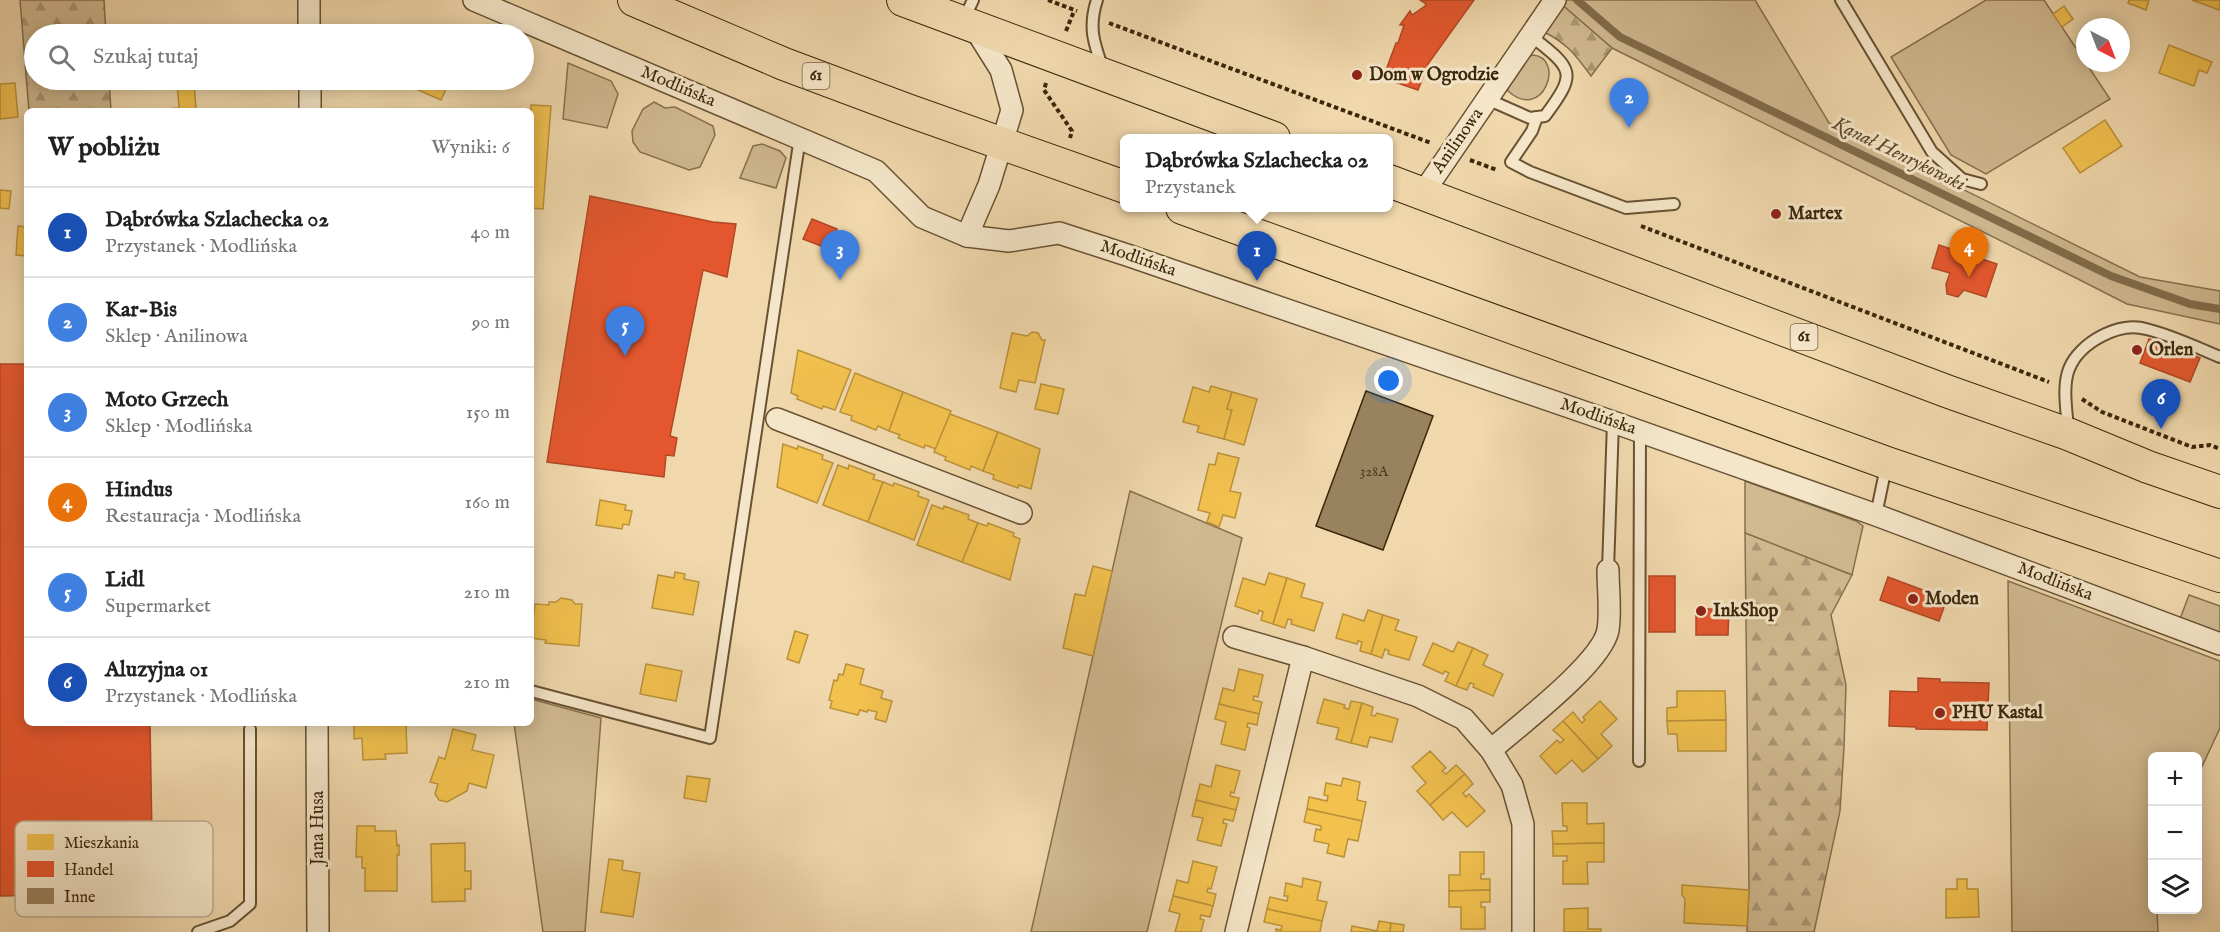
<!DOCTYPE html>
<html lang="pl">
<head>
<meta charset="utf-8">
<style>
	:root { --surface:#fff; --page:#f6f6f6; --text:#222; --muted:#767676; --line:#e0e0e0; --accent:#111827 }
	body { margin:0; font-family:"IM FELL English",serif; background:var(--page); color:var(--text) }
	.controls { position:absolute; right:18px; bottom:18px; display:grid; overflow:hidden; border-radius:9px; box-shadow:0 3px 15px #0003 }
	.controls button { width:54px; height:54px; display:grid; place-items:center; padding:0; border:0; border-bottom:2px solid var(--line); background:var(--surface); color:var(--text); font:30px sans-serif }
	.compass { position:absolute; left:2076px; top:18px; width:54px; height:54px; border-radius:50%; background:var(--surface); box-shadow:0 3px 15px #0003; rotate:138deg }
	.you { position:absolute; left:1389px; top:381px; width:21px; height:21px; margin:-15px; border:4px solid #fff; border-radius:50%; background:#1a73e8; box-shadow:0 0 0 9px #1a73e833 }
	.badge { display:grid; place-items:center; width:39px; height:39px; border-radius:50%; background:var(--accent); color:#fff; font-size:20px; font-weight:700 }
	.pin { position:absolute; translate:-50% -50px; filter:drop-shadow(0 2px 3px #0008) }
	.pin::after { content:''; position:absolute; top:32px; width:21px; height:18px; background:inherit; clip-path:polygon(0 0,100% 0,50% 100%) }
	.popup { position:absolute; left:1120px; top:134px; width:273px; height:78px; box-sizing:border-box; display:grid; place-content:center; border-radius:9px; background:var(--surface); filter:drop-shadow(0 2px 4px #0005); font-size:20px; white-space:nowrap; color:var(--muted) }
	.popup b { font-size:22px; color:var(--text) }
	.popup::after { content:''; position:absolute; left:50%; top:100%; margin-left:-12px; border:12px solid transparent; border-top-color:var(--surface) }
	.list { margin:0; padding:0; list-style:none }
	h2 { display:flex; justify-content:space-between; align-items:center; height:78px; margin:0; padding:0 24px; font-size:26px }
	h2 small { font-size:20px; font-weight:400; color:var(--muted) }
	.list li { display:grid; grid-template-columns:39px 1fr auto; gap:18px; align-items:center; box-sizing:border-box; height:90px; padding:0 24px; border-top:2px solid var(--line) }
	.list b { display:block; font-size:22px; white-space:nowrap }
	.list p { margin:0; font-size:20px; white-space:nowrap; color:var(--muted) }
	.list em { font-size:20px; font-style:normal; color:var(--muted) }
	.icon { flex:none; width:33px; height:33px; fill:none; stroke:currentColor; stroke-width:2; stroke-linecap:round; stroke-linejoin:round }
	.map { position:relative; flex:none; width:2220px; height:932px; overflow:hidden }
	.search { position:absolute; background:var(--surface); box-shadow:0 3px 15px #0003; left:24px; top:24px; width:510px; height:66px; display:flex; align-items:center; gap:15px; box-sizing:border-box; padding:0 21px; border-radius:33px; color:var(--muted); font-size:22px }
	.panel { position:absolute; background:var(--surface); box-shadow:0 3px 15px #0003; left:24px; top:108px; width:510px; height:618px; border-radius:9px }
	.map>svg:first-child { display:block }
	.grass { fill:#d1ba91; stroke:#86704e; stroke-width:1.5 }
	.forest { fill:url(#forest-firs); stroke:#86704e; stroke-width:1.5 }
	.homes { fill:#f2c14e; stroke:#bb923a; stroke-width:1.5 }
	.shops { fill:#e4572e; stroke:#b14824; stroke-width:1.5 }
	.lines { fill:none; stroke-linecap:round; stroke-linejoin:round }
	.stream { stroke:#826c4b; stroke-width:8 }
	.building { fill:#99835f; stroke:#3b260b; stroke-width:1.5 }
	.lane-casing { stroke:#685233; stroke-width:14 }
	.street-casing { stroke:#685233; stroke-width:24 }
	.primary-casing { stroke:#3b260b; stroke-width:34 }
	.path { stroke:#3b260b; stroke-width:4; stroke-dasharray:4.5 3; stroke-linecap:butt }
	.lane { stroke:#f5e6c9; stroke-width:10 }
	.street { stroke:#f5e6c9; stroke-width:21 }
	.primary { stroke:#f0d8ac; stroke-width:32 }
	.poi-dot { fill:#8f2418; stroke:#f5e6c9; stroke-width:2 }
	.labels { text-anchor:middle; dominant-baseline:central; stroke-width:6; stroke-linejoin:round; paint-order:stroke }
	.number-label { font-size:15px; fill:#523d20 }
	.shield { fill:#f5e6c9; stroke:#736044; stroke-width:1.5 }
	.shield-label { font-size:16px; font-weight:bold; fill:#3b260b }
	.poi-label { font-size:18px; font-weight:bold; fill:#3b260b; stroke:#f5e6c9; text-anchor:start }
	.street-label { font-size:18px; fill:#3b260b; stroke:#f5e6c9 }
	.water-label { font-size:20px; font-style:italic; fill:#5f492b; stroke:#f5e6c9 }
	.key { fill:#f5e6c9; stroke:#bdac90; stroke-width:1.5 }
	.key-label { font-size:16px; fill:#3b260b }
</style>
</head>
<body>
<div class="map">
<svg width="2220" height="932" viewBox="0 0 2220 932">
	<defs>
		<pattern id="forest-firs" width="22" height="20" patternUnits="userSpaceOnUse" patternTransform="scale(1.5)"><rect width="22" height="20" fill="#d1ba91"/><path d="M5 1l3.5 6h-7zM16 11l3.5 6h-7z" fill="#ab9775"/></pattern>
	</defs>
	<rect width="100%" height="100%" fill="#f0d8ac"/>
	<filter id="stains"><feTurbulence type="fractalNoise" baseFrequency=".00333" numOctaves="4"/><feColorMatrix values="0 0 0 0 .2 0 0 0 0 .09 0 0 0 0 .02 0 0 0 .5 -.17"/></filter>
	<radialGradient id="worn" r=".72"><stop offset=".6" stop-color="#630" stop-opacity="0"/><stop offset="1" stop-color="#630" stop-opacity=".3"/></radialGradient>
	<g class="grass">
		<polygon points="1564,0 1755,0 1829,123 2140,277 2220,291 2220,324 2127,304 2080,280 1612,48 1560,3"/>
		<polygon points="1986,0 2044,0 2110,99 1986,174 1951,155 1891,57"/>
		<path d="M1533 55C1566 58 1543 123 1508 91L1507 81 1522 59Z"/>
		<polygon points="568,63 611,81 618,94 607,128 563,119"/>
		<polygon points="654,102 665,108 675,107 713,126 715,135 700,167 689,170 640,152 633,142 632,131 643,109"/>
		<polygon points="762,144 780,151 786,158 776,188 740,178 753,146"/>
		<polygon points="1745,481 1856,521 1863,526 1852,575 1745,533"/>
		<polygon points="1130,491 1242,538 1147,932 1031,932"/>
		<polygon points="2008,581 2220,661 2220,728 2198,775 2198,756 2152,756 2152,910 2157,910 2158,932 2012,932"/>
		<polygon points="2189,595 2220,606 2220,633 2180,619"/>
		<polygon points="531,699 601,718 585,932 543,932 514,723 531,723"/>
	</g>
	<g class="forest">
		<polygon points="20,0 104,0 106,34 34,34 34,80 109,80 111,111 29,111"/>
		<path d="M1560 3 1612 48 1591 76C1575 54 1567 43 1542 31Z"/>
		<polygon points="1745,533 1852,575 1831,615 1846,685 1844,747 1840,811 1814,932 1747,932 1749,890"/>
	</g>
	<g class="homes">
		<polygon points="2129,0 2149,0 2146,10 2128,3"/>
		<polygon points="2192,0 2220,0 2220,9 2219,10"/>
		<polygon points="2064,6 2073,19 2062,27 2053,14"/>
		<polygon points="2169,45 2212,62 2207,73 2199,70 2194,86 2159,73"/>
		<polygon points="165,80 194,80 196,111 167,111 167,109 179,108 177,83 165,84"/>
		<polygon points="423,80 450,80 441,100 418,90"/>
		<polygon points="15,83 18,117 0,119 0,120 0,84"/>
		<polygon points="531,105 551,106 543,209 531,208"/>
		<polygon points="2105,120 2122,146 2080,173 2063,148"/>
		<polygon points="0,190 11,191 9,209 0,208"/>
		<polygon points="18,226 27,227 27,256 16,255"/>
		<polygon points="1032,332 1038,333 1042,340 1045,340 1035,383 1019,380 1016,392 1000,388 1012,333 1027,336"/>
		<polygon points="798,350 851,370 835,410 823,406 822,409 797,399 798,396 791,393"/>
		<polygon points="855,373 903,392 889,431 878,426 876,430 851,420 852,416 840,412"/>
		<polygon points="1041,384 1064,389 1058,414 1035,409"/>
		<polygon points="1211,386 1232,392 1227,409 1232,410 1224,439 1197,432 1199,426 1183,422 1193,387 1209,392"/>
		<polygon points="903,392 951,411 936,449 925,445 924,448 898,438 900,435 889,431"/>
		<polygon points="1232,392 1257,399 1244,445 1224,439 1232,410 1227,409"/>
		<polygon points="950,414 998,432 983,471 971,466 970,470 945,460 946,457 934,452"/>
		<polygon points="998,432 1040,449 1031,489 1019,485 1018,488 993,479 994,475 983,471"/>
		<polygon points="783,444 797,449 798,446 823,455 822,459 833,463 817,503 777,487"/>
		<polygon points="1218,453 1239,458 1230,491 1241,493 1235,518 1223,515 1219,527 1207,522 1210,513 1198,510 1209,464 1215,465"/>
		<polygon points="838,465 848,469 849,465 875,475 873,479 883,482 868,522 823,505"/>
		<polygon points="883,482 893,486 894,483 919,492 918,496 929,500 914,540 868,522"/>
		<polygon points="600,500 626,505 625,510 632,511 629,525 623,524 622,529 596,525"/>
		<polygon points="932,505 943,509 944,506 969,515 968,519 978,523 962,562 917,545"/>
		<polygon points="978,523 987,526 988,523 1014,533 1013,536 1020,539 1010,580 962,562"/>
		<polygon points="1093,566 1112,571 1093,656 1063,648 1075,594 1085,596"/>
		<polygon points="675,572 685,574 684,579 699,582 693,615 652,608 658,575 674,578"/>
		<polygon points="1269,573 1287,578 1273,624 1261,620 1263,612 1259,610 1258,614 1235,606 1243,578 1265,585"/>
		<polygon points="1287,578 1305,584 1301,597 1323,603 1314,631 1291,624 1292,620 1288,619 1285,628 1273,624"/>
		<polygon points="561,598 572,600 575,604 582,604 579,646 545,643 546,640 531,638 535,604 549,605 549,602 556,602"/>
		<polygon points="1368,610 1383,615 1371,654 1360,651 1362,642 1358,641 1357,644 1336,638 1343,614 1364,621"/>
		<polygon points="1383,615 1399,620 1395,630 1417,637 1409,660 1388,654 1389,651 1385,649 1382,658 1371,654"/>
		<polygon points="795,631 808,635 799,663 787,659"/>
		<polygon points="1458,642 1473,648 1456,686 1445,681 1449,673 1445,671 1443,674 1423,665 1433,643 1453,652"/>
		<polygon points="1473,648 1488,655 1483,665 1503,674 1493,696 1473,687 1474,684 1470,683 1467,690 1456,686"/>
		<polygon points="646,664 682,671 676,701 640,694"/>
		<polygon points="846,664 864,669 860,684 883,691 881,698 892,701 886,722 875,719 877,712 868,710 867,712 860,710 858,715 830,708 832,701 829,700 834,680 837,681 839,674 843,675"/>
		<polygon points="1239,669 1263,675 1258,697 1254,696 1253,700 1262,702 1259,714 1219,704 1223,688 1234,691"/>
		<polygon points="1677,691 1725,691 1726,720 1667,721 1667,708 1677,707"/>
		<polygon points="1324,699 1345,705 1344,708 1349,709 1351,701 1362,703 1351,743 1336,739 1339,728 1317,723"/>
		<polygon points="1600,701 1617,719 1601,734 1612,746 1598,759 1563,721 1573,712 1582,723 1585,720 1583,717"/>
		<polygon points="1362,703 1373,707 1371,715 1375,716 1377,713 1398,719 1392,742 1370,737 1367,747 1351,743"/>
		<polygon points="1219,704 1259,714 1257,725 1248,723 1247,727 1250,728 1245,750 1221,744 1226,722 1215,719"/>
		<polygon points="1726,720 1726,751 1678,751 1677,734 1668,734 1667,721"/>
		<polygon points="1563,721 1598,759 1583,772 1572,760 1556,774 1540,756 1557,740 1560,743 1564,740 1553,730"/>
		<polygon points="354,723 406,723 407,753 385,754 386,759 363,760 362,738 354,739"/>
		<polygon points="453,729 476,735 472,750 494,755 486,788 469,783 467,791 447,802 439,800 435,794 438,784 430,782 439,757 445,759"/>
		<polygon points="1430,751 1446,768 1442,771 1446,774 1456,765 1465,774 1430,805 1417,791 1426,783 1412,767"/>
		<polygon points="1216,765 1240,771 1234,793 1231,792 1230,796 1239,798 1236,810 1196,800 1200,784 1211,787"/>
		<polygon points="1465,774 1473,784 1463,793 1466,797 1469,794 1485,811 1467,827 1452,812 1443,820 1430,805"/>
		<polygon points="687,776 710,779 706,802 684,798"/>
		<polygon points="1343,778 1360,782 1357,800 1366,802 1362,821 1307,809 1309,797 1327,801 1328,796 1324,795 1326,783 1341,786"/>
		<polygon points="1196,800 1236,810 1233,821 1224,819 1223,823 1227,824 1221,846 1197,840 1203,818 1192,816"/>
		<polygon points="1562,803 1587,803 1587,824 1604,823 1604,843 1553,844 1552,831 1567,831 1567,826 1563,826"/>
		<polygon points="1307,809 1362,821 1358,841 1348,839 1344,857 1327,853 1329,844 1314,841 1316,829 1321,830 1321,826 1304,822"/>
		<polygon points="357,826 375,826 375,831 396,831 397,846 399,845 399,855 397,855 397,891 365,891 365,868 362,868 362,857 356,857"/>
		<polygon points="465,843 465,871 471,871 471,889 465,889 465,901 432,902 431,844"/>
		<polygon points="1604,843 1604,862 1587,862 1588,884 1563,884 1563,861 1567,861 1567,856 1553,856 1553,844"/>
		<polygon points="1460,852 1484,852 1484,874 1481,874 1481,879 1490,879 1490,890 1449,891 1449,875 1460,875"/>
		<polygon points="609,859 623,861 622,870 640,873 633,917 601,912"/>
		<polygon points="1193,861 1217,867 1211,889 1208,888 1207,892 1216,894 1213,906 1173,896 1177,880 1188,883"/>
		<polygon points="1303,878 1321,882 1317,900 1327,902 1322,921 1267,909 1270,897 1287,901 1288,896 1284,896 1286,883 1302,887"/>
		<polygon points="1957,879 1967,879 1967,889 1978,889 1979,917 1946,918 1946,889 1957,889"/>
		<polygon points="1682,885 1749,890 1747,926 1684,923 1685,899 1682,895"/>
		<polygon points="1490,890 1490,902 1481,902 1481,907 1485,907 1485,929 1461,929 1461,907 1449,907 1449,891"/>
		<polygon points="1173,896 1213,906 1210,917 1201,915 1200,919 1204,920 1201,932 1175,932 1180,914 1169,911"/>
		<polygon points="1588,908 1588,929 1601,929 1601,932 1564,932 1564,909"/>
		<polygon points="1267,909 1322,921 1320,932 1276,932 1276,929 1281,930 1282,926 1264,922"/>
		<polygon points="1379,921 1391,923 1390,932 1351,932 1352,926 1377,931"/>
		<polygon points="1391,923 1404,925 1403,932 1390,932"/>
	</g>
	<g class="shops">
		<polygon points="1420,0 1474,0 1428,64 1418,90 1383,78 1396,43 1398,43 1404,25 1400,25 1410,11 1412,15 1425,6 1426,4"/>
		<polygon points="590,196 713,222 736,224 727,277 703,270 670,436 677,438 674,456 666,455 664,477 547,462"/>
		<polygon points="812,219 837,229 829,249 803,239"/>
		<polygon points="1939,245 1997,264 1986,297 1964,290 1958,297 1947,294 1946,284 1950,273 1932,268"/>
		<polygon points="2149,339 2200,358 2190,382 2140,363"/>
		<polygon points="0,364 27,364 27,723 150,723 153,893 0,896"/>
		<rect x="1649" y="576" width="26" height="56"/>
		<polygon points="1888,577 1947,599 1939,621 1880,600"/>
		<polygon points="1696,609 1729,609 1728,635 1696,635"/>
		<polygon points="1918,678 1940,679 1940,682 1989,683 1987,730 1916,729 1916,727 1889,726 1890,691 1918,692"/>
	</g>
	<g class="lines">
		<polyline class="stream" points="1577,0 1620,37 2111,276 2190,304 2220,309"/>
	</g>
	<polygon class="building" points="1366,391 1433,416 1383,550 1316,526"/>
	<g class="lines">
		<g class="lane-casing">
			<g id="lane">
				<path d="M1097 0C1088 27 1094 44 1103 69"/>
				<polyline points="1841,0 1932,152 1962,179 1981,184"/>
				<polyline points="964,19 973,0"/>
				<path d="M1487 99 1530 118 1545 116C1578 72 1573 69 1531 36"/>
				<polyline points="1537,117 1532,131 1511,162 1530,172 1626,208 1674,204"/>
				<path d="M2068 430C2067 412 2062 387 2069 369 2079 343 2119 321 2146 329 2171 335 2196 347 2220 357"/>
				<polyline points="1876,515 1886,467"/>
				<polyline points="1608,570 1613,422"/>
				<polyline points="531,691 710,738 800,137"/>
				<polyline points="1639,761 1640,431"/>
				<polyline points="198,932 230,921 250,904 250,729"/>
			</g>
		</g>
		<g class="street-casing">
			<g id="street">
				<polyline points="309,0 309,34"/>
				<polyline points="474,0 876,171 922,217 967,236 1009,241 1059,233 1130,256 1613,422 1876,515 2220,644"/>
				<polyline points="310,80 310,111"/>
				<polyline points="1423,193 1555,0"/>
				<polyline points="967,236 989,185 1012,110 1001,70 974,27"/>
				<polyline points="777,419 1021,513"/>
				<polyline points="1234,637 1303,657 1418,696 1464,719 1491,750 1512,785 1523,824 1523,932"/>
				<polyline points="317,723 318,932"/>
				<path d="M1491 750C1518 726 1602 663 1608 630 1611 611 1608 589 1608 570"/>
				<polyline points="1236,932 1303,657"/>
			</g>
		</g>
		<g class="primary-casing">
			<g id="primary">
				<polyline points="634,0 784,64 907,110 1125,187"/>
				<polyline points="903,0 1274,138"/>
				<polyline points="1389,181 1949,392 2068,434 2148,467 2220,492"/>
				<polyline points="1182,208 1887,463 2220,576"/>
			</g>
		</g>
		<g class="path">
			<polyline points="1048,0 1077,11"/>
			<polyline points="1109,23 1431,143"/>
			<polyline points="1066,31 1074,11"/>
			<polyline points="1046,83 1044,90 1072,131 1070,138"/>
			<polyline points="1470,160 1497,170"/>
			<polyline points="1641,226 2049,382"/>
			<polyline points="2082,399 2102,412 2192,447 2210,445 2220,449"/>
		</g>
		<use href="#lane" class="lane"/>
		<use href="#street" class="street"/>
		<use href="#primary" class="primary"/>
	</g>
	<g class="poi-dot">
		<circle cx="1357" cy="75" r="6"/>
		<circle cx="1776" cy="214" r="6"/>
		<circle cx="2137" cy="350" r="6"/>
		<circle cx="1913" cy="599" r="6"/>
		<circle cx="1701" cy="611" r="6"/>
		<circle cx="1940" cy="713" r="6"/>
	</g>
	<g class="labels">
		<g class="number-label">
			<text x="1374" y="471">328A</text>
		</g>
		<g class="shield">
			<rect x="802.5" y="63" width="27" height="26" rx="4.5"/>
			<rect x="1790.5" y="324" width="27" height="26" rx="4.5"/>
		</g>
		<g class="shield-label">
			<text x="816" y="76">61</text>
			<text x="1804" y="337">61</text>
		</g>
		<g class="poi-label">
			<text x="1369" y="75">Dom w Ogrodzie</text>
			<text x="1788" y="214">Martex</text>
			<text x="2149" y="350">Orlen</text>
			<text x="1925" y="599">Moden</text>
			<text x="1713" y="611">InkShop</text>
			<text x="1952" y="713">PHU Kastal</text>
		</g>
		<g class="street-label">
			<text transform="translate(678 87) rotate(23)">Modlińska</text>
			<text transform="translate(1458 141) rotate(-55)">Anilinowa</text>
			<text transform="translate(1138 259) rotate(19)">Modlińska</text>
			<text transform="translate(1598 417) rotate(19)">Modlińska</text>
			<text transform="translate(2055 582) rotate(21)">Modlińska</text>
			<text transform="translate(318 828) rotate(-90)">Jana Husa</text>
		</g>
		<g class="water-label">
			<text transform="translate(1899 154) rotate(26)">Kanał Henrykowski</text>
		</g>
	</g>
	<rect x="15" y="821" width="198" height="96" rx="9" class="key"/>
	<rect x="27" y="834" width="27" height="16" fill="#f2c14e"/>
	<rect x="27" y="861" width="27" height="16" fill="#e4572e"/>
	<rect x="27" y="888" width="27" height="16" fill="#99835f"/>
	<g class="key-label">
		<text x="64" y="848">Mieszkania</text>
		<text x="64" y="875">Handel</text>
		<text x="64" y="902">Inne</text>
	</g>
	<rect width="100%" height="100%" filter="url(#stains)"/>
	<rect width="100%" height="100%" fill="url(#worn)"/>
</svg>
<div class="controls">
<button>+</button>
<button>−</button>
<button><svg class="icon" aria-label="layers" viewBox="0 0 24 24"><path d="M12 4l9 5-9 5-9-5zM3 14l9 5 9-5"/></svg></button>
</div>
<svg class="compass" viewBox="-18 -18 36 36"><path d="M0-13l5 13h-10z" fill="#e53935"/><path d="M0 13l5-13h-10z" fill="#767676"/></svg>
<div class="you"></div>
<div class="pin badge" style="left:1257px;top:281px;background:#1a4fb4">1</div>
<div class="popup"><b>Dąbrówka Szlachecka 02</b>Przystanek</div>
<div class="pin badge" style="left:1629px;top:128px;background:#3f7fe0">2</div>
<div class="pin badge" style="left:840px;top:280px;background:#3f7fe0">3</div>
<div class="pin badge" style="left:1969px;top:277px;background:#e8710a">4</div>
<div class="pin badge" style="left:625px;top:356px;background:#3f7fe0">5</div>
<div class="pin badge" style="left:2161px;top:429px;background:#1a4fb4">6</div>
<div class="search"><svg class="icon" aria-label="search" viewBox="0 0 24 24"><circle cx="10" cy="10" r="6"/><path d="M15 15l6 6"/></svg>Szukaj tutaj</div>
<section class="panel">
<h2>W pobliżu<small>Wyniki: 6</small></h2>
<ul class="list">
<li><span class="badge" style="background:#1a4fb4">1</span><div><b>Dąbrówka Szlachecka 02</b><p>Przystanek · Modlińska</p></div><em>40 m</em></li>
<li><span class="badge" style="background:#3f7fe0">2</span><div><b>Kar-Bis</b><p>Sklep · Anilinowa</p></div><em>90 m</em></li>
<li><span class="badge" style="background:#3f7fe0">3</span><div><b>Moto Grzech</b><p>Sklep · Modlińska</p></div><em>150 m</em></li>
<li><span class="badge" style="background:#e8710a">4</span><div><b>Hindus</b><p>Restauracja · Modlińska</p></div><em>160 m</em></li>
<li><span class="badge" style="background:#3f7fe0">5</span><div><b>Lidl</b><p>Supermarket</p></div><em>210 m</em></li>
<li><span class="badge" style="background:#1a4fb4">6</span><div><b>Aluzyjna 01</b><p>Przystanek · Modlińska</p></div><em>210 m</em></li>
</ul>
</section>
</div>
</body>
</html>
